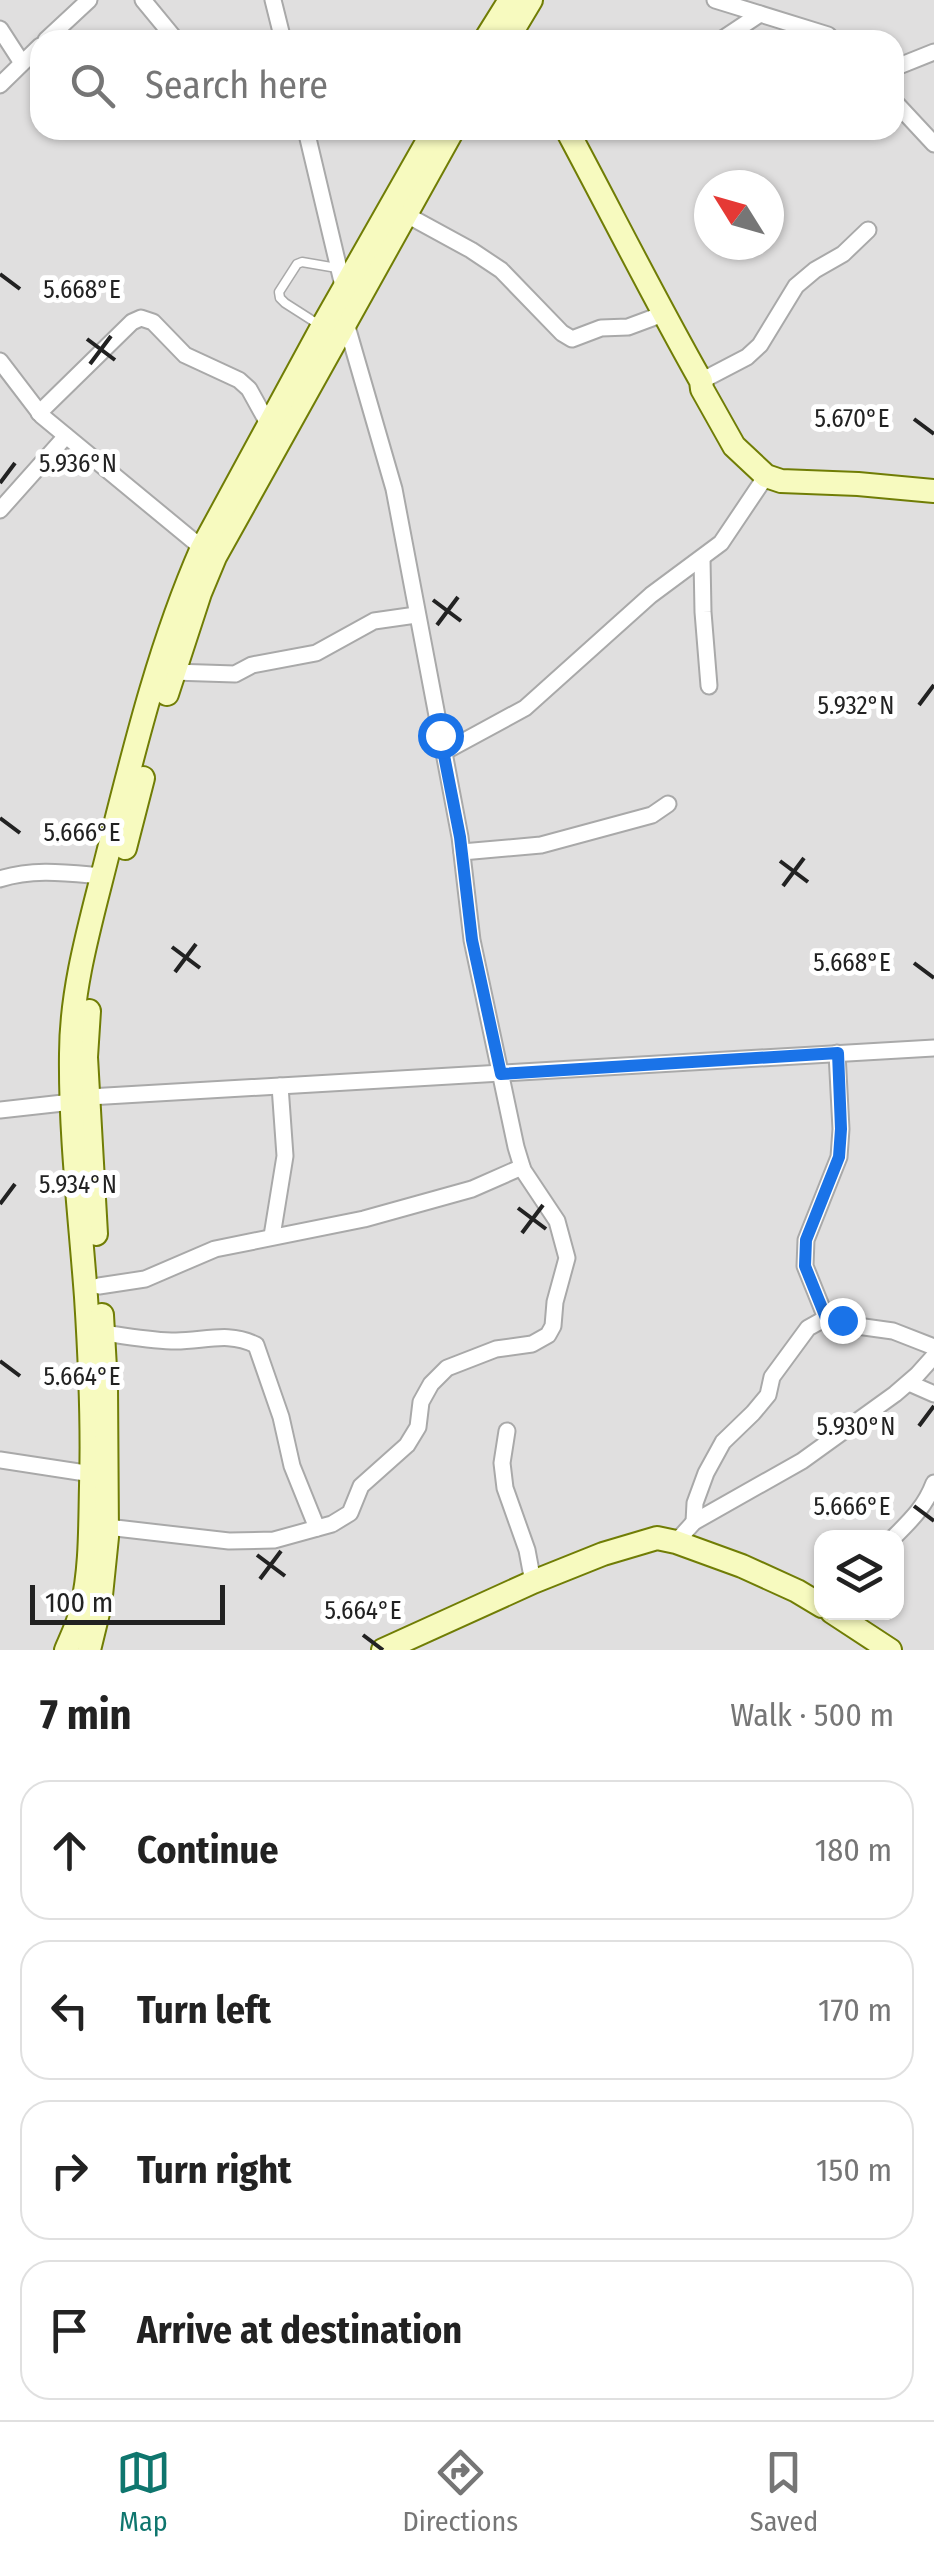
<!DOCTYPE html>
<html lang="en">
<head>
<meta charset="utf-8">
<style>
	:root { --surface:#fff; --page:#f6f6f6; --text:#222; --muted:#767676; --line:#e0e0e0; --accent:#0f766e }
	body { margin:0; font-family:"Fira Sans Condensed",sans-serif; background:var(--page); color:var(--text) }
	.controls { position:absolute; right:30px; bottom:30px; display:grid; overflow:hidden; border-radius:20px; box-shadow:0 2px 8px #0004 }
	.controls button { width:90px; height:90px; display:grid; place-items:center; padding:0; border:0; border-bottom:2px solid var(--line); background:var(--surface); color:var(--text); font:50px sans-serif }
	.compass { position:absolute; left:694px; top:170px; width:90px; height:90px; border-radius:50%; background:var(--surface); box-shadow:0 2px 8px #0004; rotate:307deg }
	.scale { position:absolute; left:30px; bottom:25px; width:195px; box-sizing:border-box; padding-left:10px; border:5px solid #222; border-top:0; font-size:28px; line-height:35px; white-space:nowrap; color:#222; -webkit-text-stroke:8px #fff; paint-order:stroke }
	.stop { position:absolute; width:30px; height:30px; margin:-22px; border:8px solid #1a73e8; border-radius:50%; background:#fff }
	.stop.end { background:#1a73e8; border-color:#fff; box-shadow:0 2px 10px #0008 }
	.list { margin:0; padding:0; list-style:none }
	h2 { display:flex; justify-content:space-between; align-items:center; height:130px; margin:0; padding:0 40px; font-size:42px }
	h2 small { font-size:32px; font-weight:400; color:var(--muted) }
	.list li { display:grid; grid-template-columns:65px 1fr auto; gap:30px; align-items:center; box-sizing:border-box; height:140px; margin:0 20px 20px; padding:0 20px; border:2px solid var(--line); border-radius:30px }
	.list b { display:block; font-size:38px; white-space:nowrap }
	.list em { font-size:32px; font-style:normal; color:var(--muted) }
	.icon { flex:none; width:55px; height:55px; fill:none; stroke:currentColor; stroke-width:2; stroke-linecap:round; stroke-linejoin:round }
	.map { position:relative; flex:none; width:934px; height:1650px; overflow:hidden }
	.search { position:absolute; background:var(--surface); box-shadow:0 2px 8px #0004; left:30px; right:30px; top:30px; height:110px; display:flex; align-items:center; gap:25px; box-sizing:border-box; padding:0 35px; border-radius:30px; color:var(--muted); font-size:38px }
	.sheet { height:770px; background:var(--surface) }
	nav { display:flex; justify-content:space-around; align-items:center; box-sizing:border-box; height:140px; border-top:2px solid var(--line); background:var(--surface); font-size:28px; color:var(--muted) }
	nav a { display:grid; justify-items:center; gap:5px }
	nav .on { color:var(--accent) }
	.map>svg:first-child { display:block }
	.residential { fill:#e0dfdf; fill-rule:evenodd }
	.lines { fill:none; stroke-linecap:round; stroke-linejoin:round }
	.lane-casing { stroke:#a9a9a9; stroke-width:11 }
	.street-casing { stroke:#a9a9a9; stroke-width:19 }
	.secondary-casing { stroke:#707d05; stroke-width:26 }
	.lane { stroke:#fff; stroke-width:8 }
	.street { stroke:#fff; stroke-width:15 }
	.secondary { stroke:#f7fabf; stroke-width:22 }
	.route { stroke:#1a73e8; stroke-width:12 }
	.ticks { fill:none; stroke:#222; stroke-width:4 }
	.ticks-label { font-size:25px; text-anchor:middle; fill:#222; stroke:#fff; stroke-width:10; stroke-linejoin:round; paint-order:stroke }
</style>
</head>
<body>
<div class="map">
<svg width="934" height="1650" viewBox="0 0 934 1650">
	<rect width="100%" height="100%" fill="#f2efe9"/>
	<path class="residential" d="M0 0H934V1650H0ZM40 40H894V130H40ZM709 185H769V245H709ZM822 1538H896V1612H822Z"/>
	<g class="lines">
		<g class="lane-casing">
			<polyline id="lane" points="321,326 285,303 280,298 279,292 297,264 302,262 337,268"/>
		</g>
		<g class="street-casing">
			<g id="street">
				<polyline points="143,0 176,40"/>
				<polyline points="273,0 283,40"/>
				<polyline points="715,0 828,35 833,40"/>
				<polyline points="0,29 22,63"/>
				<polyline points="46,40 89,0"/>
				<polyline points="721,40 760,14"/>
				<polyline points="894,68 934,52"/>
				<polyline points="0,85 40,46"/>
				<polyline points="894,101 934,144"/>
				<polyline points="306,130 344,290"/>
				<polyline points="405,214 471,250 501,270 562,333 572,339 601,328 628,327 663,314"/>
				<polyline points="0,361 42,416 202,548"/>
				<polyline points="701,381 747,357 760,345 796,286 815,270 843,254 868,230"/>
				<polyline points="39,413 132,322 141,318 153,322 185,355 239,380 249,389 270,427"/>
				<polyline points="0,510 66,436"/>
				<polyline points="702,559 703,612 709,686"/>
				<polyline points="173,672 235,674 252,665 316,653 374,621 416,615"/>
				<polyline points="444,752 525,708 651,595 721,543 766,476"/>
				<polyline points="462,852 541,845 652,815 668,804"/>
				<path d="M0 879C33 868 68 873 102 876"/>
				<polyline points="89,1097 934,1048"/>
				<polyline points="0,1110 72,1102"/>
				<polyline points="272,1236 285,1156 280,1086"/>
				<polyline points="99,1286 145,1279 215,1249 364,1219 472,1189 522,1167"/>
				<polyline points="826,1318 805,1266 806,1240 839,1157 841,1129 837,1053"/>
				<path d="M103 1333C127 1336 152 1341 176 1341 204 1341 229 1331 256 1345L281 1417 292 1466 317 1528"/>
				<polyline points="909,1383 934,1394"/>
				<polyline points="507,1431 502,1463 505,1488 527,1550 533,1582"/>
				<polyline points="0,1460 92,1474"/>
				<polyline points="694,1522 695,1503 706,1473 723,1442 753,1413 768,1395 772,1377 808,1328 826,1318 842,1320 857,1326 893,1331 934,1347"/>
				<polyline points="107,1527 229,1541 274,1540 332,1524 350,1513 361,1486 407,1445 418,1427 421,1402 431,1384 447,1368 496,1349 532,1344 548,1335 553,1326 555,1302 567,1258 557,1221 523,1170 516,1147 472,940 460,837 394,489 346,323"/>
				<path d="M893 1538C911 1520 925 1507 934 1483"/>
				<polyline points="676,1542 694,1522 802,1461 895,1394 917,1375 934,1356"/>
			</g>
		</g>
		<g class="secondary-casing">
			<g id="secondary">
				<polyline points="485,40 510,0"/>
				<polyline points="507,40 531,0"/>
				<path d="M567 130C612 214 654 298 701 381L702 389 734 446 766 476 781 481 858 484 934 491"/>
				<polyline points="167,694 200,593 215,557 453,130"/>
				<polyline points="125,848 143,778"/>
				<polyline points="89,1011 86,1057 96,1234"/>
				<polyline points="832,1612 890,1650"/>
				<path d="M66 1650C72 1636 79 1622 82 1607 91 1568 90 1526 91 1486 93 1423 90 1359 86 1297 80 1216 70 1135 71 1054 71 986 92 918 108 853 134 750 159 646 202 548L322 327 434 130"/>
				<polyline points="89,1650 100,1605 107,1537 106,1386 102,1315"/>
				<polyline points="383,1650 533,1582 603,1554 657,1538 676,1542 742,1566 797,1591 822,1606"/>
			</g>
		</g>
		<use href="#lane" class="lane"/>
		<use href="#street" class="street"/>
		<use href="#secondary" class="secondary"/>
	</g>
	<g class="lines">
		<polyline class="route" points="440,735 460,837 472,940 501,1074 838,1053 841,1129 839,1157 806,1240 805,1266 826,1318 842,1320"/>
	</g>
	<path class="ticks" d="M0 274 20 289M87 339 115 360M90 364 111 336M914 419 934 434M0 483 15 463M433 600 461 621M437 625 458 597M919 705 934 685M0 818 20 833M780 861 808 882M783 886 804 858M172 947 200 968M914 963 934 978M175 972 196 944M0 1204 15 1184M518 1208 546 1229M522 1233 543 1205M0 1361 20 1376M919 1426 934 1406M914 1506 934 1521M257 1555 285 1576M260 1579 281 1551M363 1635 383 1650"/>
	<g class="ticks-label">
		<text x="82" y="298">5.668°E</text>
		<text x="852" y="427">5.670°E</text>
		<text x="78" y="472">5.936°N</text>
		<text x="856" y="714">5.932°N</text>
		<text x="82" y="841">5.666°E</text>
		<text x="852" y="971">5.668°E</text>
		<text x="78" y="1193">5.934°N</text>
		<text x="82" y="1385">5.664°E</text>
		<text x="856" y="1435">5.930°N</text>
		<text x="852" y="1515">5.666°E</text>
		<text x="363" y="1619">5.664°E</text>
	</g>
</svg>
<div class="controls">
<button><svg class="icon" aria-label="layers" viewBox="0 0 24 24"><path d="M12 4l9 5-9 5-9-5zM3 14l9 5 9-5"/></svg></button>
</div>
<svg class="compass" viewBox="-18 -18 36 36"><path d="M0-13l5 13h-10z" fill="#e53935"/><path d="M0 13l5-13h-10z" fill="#767676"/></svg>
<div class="scale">100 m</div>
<div class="stop" style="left:440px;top:735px"></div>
<div class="stop end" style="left:842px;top:1320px"></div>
<div class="search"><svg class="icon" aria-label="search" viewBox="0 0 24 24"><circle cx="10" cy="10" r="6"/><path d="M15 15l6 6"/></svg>Search here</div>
</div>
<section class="sheet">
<h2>7 min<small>Walk · 500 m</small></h2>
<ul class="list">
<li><svg class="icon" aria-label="ahead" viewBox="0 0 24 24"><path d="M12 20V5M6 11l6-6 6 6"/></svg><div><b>Continue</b></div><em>180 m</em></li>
<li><svg class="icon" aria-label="left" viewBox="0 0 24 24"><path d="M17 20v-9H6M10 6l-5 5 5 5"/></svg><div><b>Turn left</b></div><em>170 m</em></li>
<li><svg class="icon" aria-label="right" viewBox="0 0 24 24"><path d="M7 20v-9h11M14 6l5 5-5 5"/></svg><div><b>Turn right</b></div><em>150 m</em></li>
<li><svg class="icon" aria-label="arrive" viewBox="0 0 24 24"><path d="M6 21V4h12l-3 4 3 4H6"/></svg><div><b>Arrive at destination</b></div></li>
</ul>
</section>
<nav>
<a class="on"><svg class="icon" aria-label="map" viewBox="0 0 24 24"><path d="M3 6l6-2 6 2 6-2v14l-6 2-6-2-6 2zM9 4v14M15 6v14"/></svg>Map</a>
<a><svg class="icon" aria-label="directions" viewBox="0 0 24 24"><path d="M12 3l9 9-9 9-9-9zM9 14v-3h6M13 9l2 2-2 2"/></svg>Directions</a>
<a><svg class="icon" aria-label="saved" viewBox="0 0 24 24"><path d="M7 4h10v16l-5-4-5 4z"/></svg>Saved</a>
</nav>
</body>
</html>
